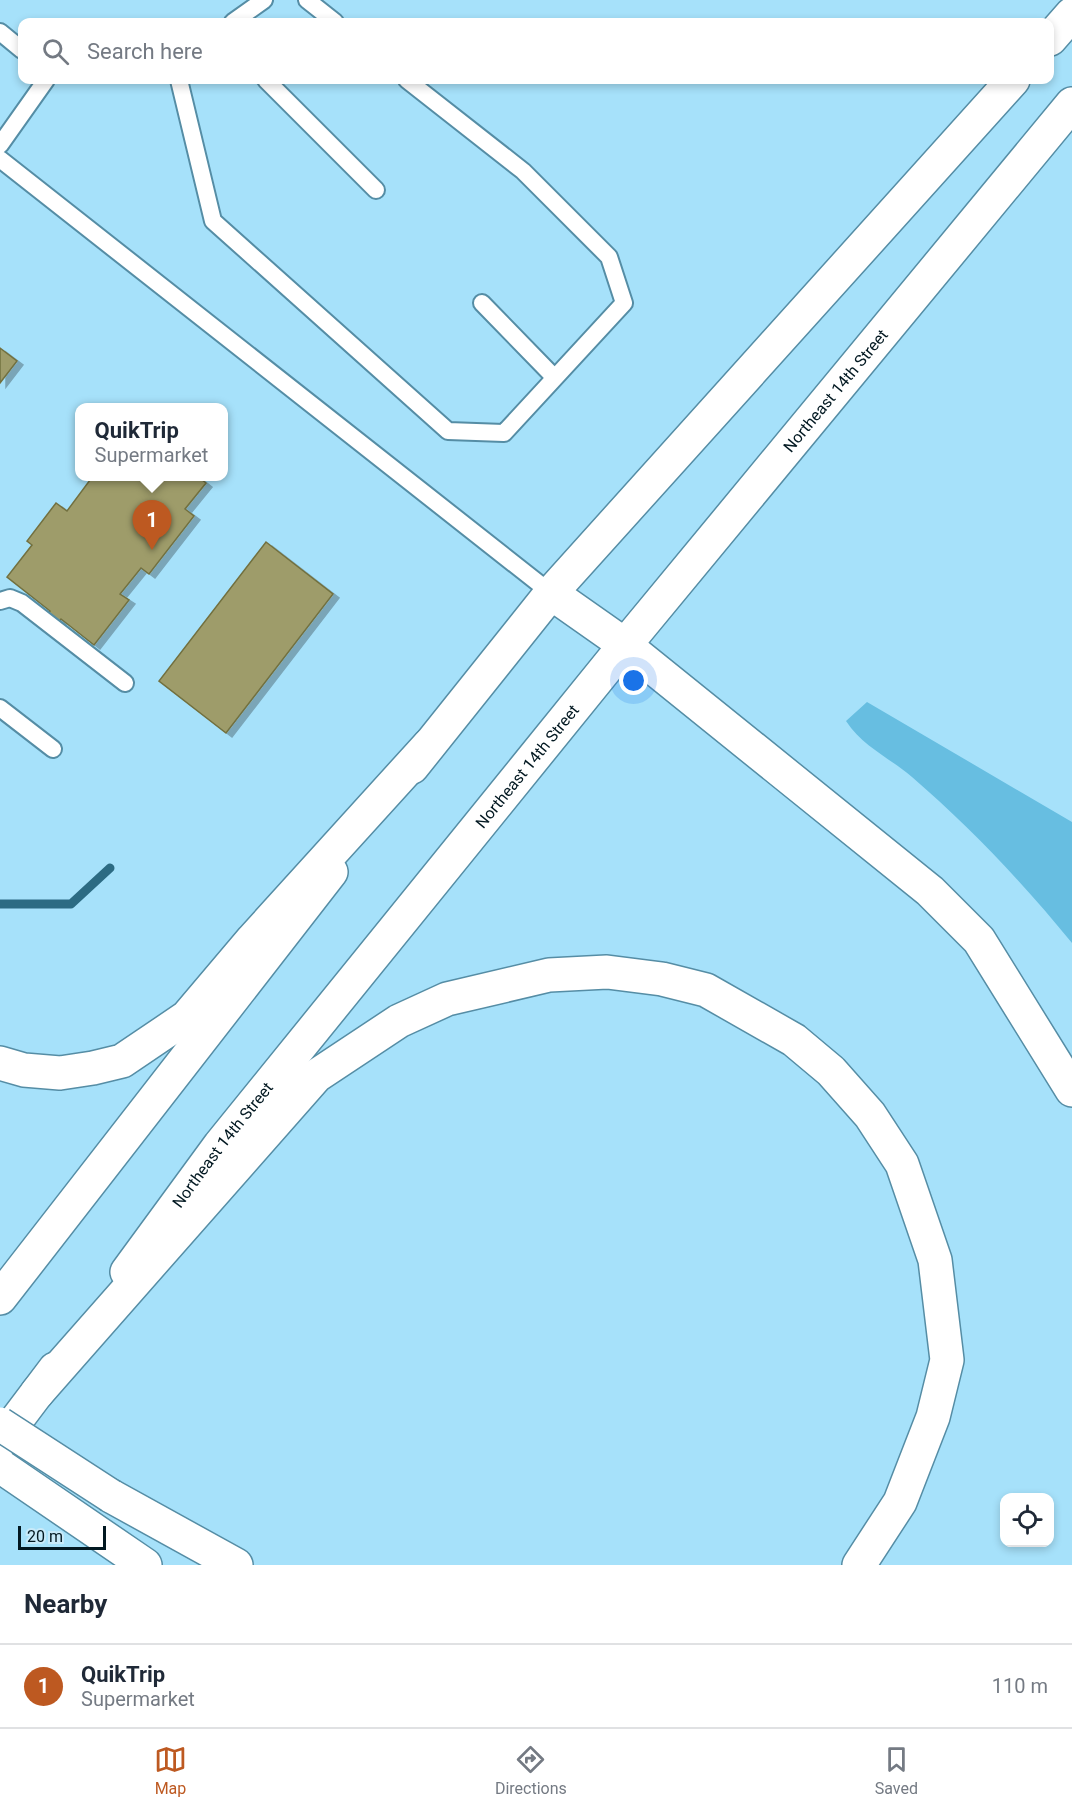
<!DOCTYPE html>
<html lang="en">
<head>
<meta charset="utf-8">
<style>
	:root { --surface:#fff; --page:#f2f2f3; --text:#1f2937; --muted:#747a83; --line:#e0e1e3; --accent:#bd5921 }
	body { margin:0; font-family:Roboto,sans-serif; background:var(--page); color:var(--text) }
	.controls { position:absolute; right:18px; bottom:18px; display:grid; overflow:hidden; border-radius:12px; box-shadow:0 3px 9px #0003 }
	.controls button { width:54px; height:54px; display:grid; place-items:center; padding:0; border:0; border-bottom:2px solid var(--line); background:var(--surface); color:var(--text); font:30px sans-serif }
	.scale { position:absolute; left:18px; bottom:15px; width:88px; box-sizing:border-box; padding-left:6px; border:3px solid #021821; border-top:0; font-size:16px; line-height:21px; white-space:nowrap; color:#021821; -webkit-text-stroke:4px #c8eaf9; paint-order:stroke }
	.you { position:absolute; left:634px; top:681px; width:21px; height:21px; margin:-15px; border:4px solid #fff; border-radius:50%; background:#1a73e8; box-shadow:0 0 0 9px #1a73e833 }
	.badge { display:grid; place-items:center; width:39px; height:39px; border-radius:50%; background:var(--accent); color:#fff; font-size:20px; font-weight:700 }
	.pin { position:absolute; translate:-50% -50px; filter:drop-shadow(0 2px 3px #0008) }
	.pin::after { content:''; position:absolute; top:32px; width:21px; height:18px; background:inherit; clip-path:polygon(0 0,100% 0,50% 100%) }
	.popup { position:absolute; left:75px; top:403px; width:153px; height:78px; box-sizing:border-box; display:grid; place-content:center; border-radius:12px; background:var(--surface); filter:drop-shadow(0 2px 4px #0005); font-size:20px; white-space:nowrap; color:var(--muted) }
	.popup b { font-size:22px; color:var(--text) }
	.popup::after { content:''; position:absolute; left:50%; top:100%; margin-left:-12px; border:12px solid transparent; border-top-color:var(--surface) }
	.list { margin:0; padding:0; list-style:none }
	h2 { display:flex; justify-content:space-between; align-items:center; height:78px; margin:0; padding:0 24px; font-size:26px }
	h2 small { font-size:20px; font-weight:400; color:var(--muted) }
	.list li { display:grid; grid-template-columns:39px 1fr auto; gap:18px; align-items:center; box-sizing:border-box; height:84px; padding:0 24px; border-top:2px solid var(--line) }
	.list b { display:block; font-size:22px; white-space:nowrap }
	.list p { margin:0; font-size:20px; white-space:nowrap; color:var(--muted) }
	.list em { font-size:20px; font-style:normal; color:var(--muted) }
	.icon { flex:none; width:33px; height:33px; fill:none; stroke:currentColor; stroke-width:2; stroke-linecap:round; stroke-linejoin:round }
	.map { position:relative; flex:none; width:1072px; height:1565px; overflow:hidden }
	.search { position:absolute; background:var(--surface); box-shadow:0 3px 9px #0003; left:18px; right:18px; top:18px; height:66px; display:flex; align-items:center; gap:15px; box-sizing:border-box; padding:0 21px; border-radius:12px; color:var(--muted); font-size:22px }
	.sheet { height:162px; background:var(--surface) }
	nav { display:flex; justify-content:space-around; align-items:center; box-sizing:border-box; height:84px; border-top:2px solid var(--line); background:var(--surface); font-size:16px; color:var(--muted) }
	nav a { display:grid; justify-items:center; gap:3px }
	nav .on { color:var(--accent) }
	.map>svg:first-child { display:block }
	.green { fill:#67bee1 }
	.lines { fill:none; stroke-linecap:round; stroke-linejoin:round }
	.stream { stroke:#2c6b83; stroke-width:9 }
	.building { fill:#9e9c6a; stroke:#72703f; stroke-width:1.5; filter:url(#shadow) }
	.lane-casing { stroke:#558da5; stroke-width:20 }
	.primary-casing { stroke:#558da5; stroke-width:36 }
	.highway-casing { stroke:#558da5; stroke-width:36 }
	.lane { stroke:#fff; stroke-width:16 }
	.primary { stroke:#fff; stroke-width:33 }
	.highway { stroke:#fff; stroke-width:33 }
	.highway-bridge-casing { stroke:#558da5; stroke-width:36; stroke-linecap:butt }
	.highway-bridge { stroke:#fff; stroke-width:33 }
	.labels { text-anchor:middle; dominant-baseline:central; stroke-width:5; stroke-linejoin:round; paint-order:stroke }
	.street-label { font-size:16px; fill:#021821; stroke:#c8eaf9 }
</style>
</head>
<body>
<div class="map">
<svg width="1072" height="1565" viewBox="0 0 1072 1565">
	<defs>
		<filter id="shadow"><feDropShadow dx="6" dy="4" stdDeviation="0" flood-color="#0004"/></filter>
	</defs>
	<rect width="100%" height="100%" fill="#a6e1fa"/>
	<path class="green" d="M867 702 1072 822V943C1024 884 970 827 912 777 890 758 863 747 846 721Z"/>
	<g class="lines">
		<polyline class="stream" points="0,904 71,904 110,868"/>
	</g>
	<g class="building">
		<polygon points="0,348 17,361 0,383"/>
		<polygon points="93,476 197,476 206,483 185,509 194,516 149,574 141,568 120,594 129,600 94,645 61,619 56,626 45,617 50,611 7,577 32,545 27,541 56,503 67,511"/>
		<polygon points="266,542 333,594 226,733 159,681"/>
	</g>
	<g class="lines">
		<g class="lane-casing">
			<g id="lane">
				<polyline points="307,0 335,22"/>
				<polyline points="233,22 264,0"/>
				<polyline points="0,32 22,50"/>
				<polyline points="179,80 213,221 448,431 504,433 624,303 609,257 523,171 407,80"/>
				<polyline points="266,80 376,190"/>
				<polyline points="0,145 46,80"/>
				<polyline points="0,159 551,593"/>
				<polyline points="482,303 554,377"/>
				<polyline points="0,601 10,598 22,603 125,683"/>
				<polyline points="0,708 53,749"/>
			</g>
		</g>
		<g class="primary-casing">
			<g id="primary">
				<polyline points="1050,39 1072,14"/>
				<polyline points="412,767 551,593 1013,80"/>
				<path id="s1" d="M127 1272 220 1145 625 645 1072 104"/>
				<polyline points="0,1298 331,872"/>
				<polyline points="0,1442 55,1369"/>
			</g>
		</g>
		<g class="highway-casing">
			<g id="highway">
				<polyline points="551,593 625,645 930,891 979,940 1072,1090"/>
				<polyline points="0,1063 24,1070 60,1073 93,1068 122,1061 187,1017 253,939 429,745"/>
				<polyline points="37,1393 316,1076 399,1021 447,999 549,975 607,972 662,979 706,990 794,1040 831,1071 870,1115 902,1164 935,1260 947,1360 933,1417 900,1502 859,1565"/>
				<polyline points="0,1466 145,1565"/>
				<polyline points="111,1496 236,1565"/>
			</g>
		</g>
		<use href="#lane" class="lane"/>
		<use href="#primary" class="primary"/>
		<use href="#highway" class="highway"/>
		<g class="highway-bridge-casing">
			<polyline id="highway-bridge" points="0,1424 111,1496"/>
		</g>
		<use href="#highway-bridge" class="highway-bridge"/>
	</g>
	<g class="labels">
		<g class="street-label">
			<text stroke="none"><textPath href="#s1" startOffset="1131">Northeast 14th Street</textPath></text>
			<text stroke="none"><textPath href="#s1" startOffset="645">Northeast 14th Street</textPath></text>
			<text stroke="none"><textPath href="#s1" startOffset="159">Northeast 14th Street</textPath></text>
		</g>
	</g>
</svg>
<div class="controls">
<button><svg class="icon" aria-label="locate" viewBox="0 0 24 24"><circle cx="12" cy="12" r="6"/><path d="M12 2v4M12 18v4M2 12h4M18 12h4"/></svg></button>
</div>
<div class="scale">20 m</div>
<div class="you"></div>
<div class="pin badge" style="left:152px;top:550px">1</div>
<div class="popup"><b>QuikTrip</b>Supermarket</div>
<div class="search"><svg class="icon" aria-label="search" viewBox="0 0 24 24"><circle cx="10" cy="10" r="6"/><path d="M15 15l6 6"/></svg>Search here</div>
</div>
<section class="sheet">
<h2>Nearby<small></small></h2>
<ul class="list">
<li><span class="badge">1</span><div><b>QuikTrip</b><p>Supermarket</p></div><em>110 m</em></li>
</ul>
</section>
<nav>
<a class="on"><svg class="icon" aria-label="map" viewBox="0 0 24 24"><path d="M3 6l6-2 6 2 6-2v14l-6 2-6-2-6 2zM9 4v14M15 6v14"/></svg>Map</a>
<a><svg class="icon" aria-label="directions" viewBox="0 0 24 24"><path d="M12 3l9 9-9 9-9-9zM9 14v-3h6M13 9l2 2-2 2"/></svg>Directions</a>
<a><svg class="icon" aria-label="saved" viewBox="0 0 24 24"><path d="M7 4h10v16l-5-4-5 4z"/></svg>Saved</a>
</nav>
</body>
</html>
